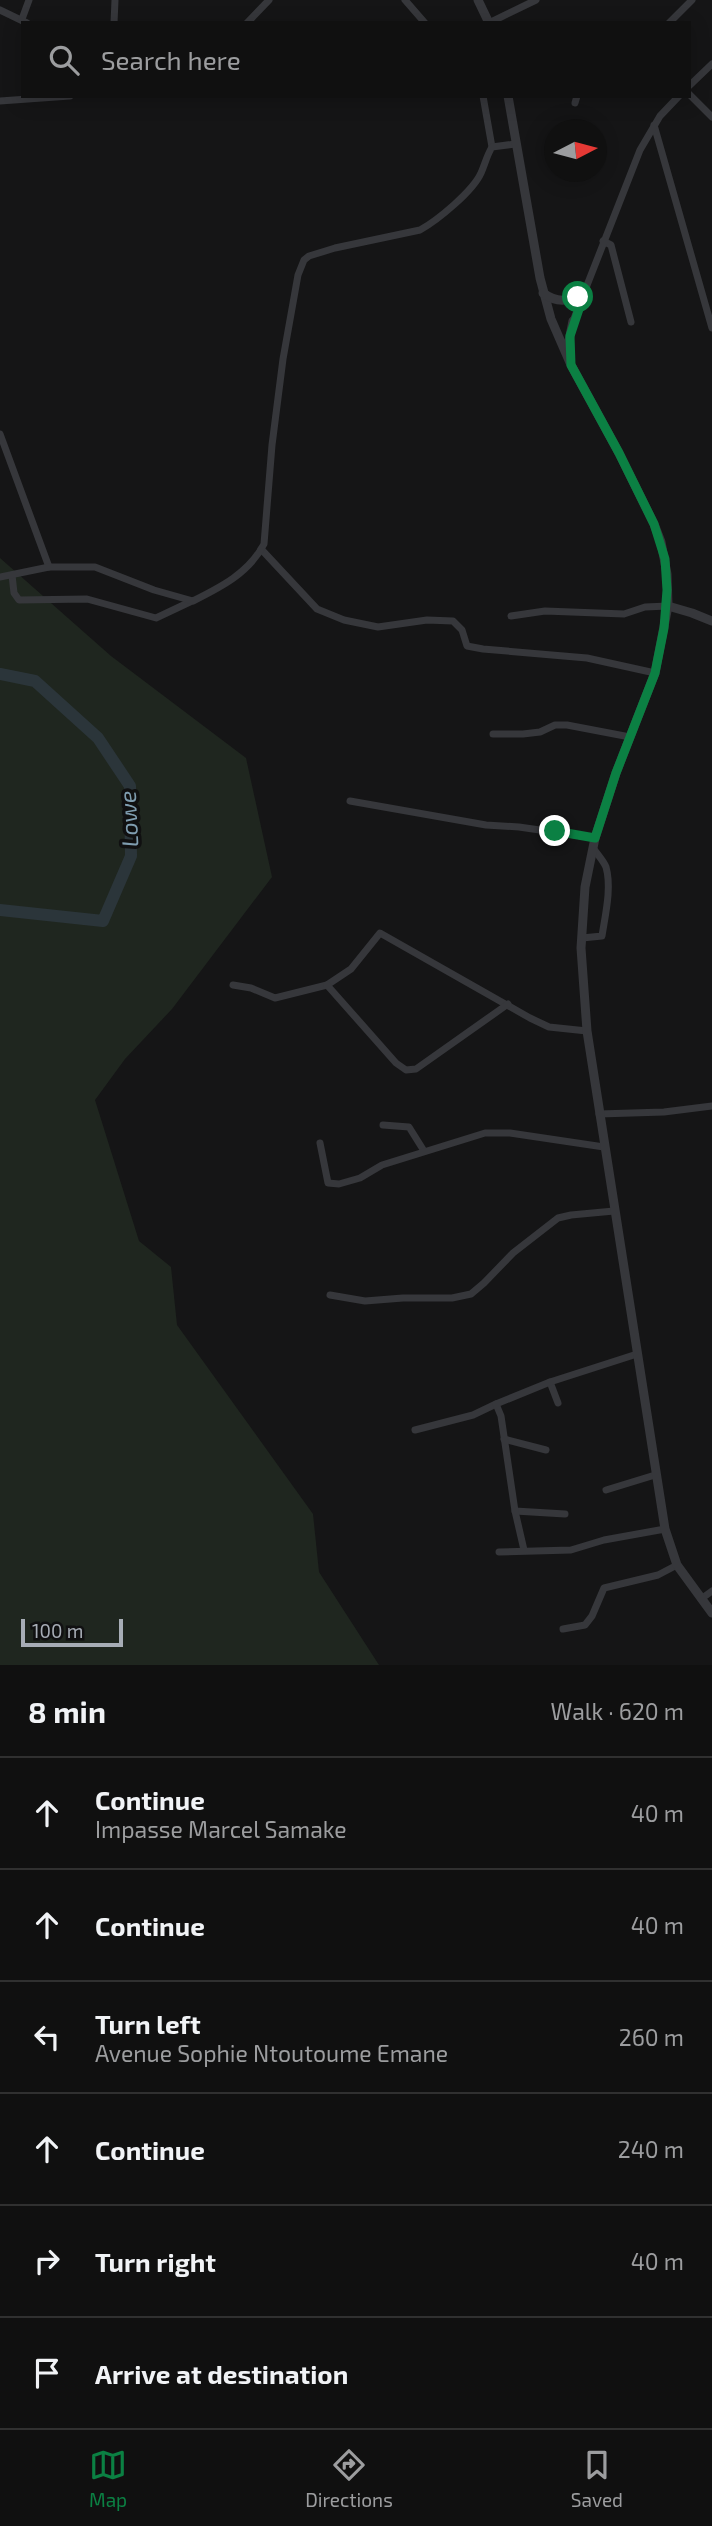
<!DOCTYPE html>
<html lang="en">
<head>
<meta charset="utf-8">
<style>
	:root { --surface:#101010; --page:#1e1e1e; --text:#f1f3f6; --muted:#9c9d9f; --line:#303030; --accent:#0b8043 }
	body { margin:0; font-family:"Exo 2",sans-serif; background:var(--page); color:var(--text) }
	.compass { position:absolute; left:544px; top:119px; width:63px; height:63px; border-radius:50%; background:var(--surface); box-shadow:0 4px 18px #0003; rotate:84deg }
	.scale { position:absolute; left:21px; bottom:18px; width:102px; box-sizing:border-box; padding-left:7px; border:4px solid #a7adb6; border-top:0; font-size:19px; line-height:24px; white-space:nowrap; color:#a7adb6; -webkit-text-stroke:5px #101011; paint-order:stroke }
	.stop { position:absolute; width:21px; height:21px; margin:-16px; border:5px solid #0b8043; border-radius:50%; background:#fff }
	.stop.end { background:#0b8043; border-color:#fff; box-shadow:0 2px 7px #0008 }
	.list { margin:0; padding:0; list-style:none }
	h2 { display:flex; justify-content:space-between; align-items:center; height:91px; margin:0; padding:0 28px; font-size:30px }
	h2 small { font-size:23px; font-weight:400; color:var(--muted) }
	.list li { display:grid; grid-template-columns:46px 1fr auto; gap:21px; align-items:center; box-sizing:border-box; height:112px; padding:0 28px; border-top:2px solid var(--line) }
	.list b { display:block; font-size:26px; white-space:nowrap }
	.list p { margin:0; font-size:23px; white-space:nowrap; color:var(--muted) }
	.list em { font-size:23px; font-style:normal; color:var(--muted) }
	.icon { flex:none; width:38px; height:38px; fill:none; stroke:currentColor; stroke-width:2; stroke-linecap:round; stroke-linejoin:round }
	.map { position:relative; flex:none; width:712px; height:1665px; overflow:hidden }
	.search { position:absolute; background:var(--surface); box-shadow:0 4px 18px #0003; left:21px; right:21px; top:21px; height:77px; display:flex; align-items:center; gap:18px; box-sizing:border-box; padding:0 24px; border-radius:0px; color:var(--muted); font-size:26px }
	.sheet { height:763px; background:var(--surface) }
	nav { display:flex; justify-content:space-around; align-items:center; box-sizing:border-box; height:98px; border-top:2px solid var(--line); background:var(--surface); font-size:19px; color:var(--muted) }
	nav a { display:grid; justify-items:center; gap:4px }
	nav .on { color:var(--accent) }
	.map>svg:first-child { display:block }
	.green { fill:#1f261f }
	.lines { fill:none; stroke-linecap:round; stroke-linejoin:round }
	.river { stroke:#2b353a; stroke-width:12 }
	.minor { stroke:#36373b; stroke-width:7 }
	.tertiary { stroke:#36373b; stroke-width:9 }
	.route { stroke:#0b8043; stroke-width:9 }
	.labels { text-anchor:middle; dominant-baseline:central; stroke-width:7; stroke-linejoin:round; paint-order:stroke }
	.water-label { font-size:23px; font-style:italic; fill:#7f9db0; stroke:#101011 }
</style>
</head>
<body>
<div class="map">
<svg width="712" height="1665" viewBox="0 0 712 1665">
	<rect width="100%" height="100%" fill="#151516"/>
	<polygon class="green" points="0,558 111,656 246,758 272,877 172,1009 125,1059 95,1100 139,1241 171,1267 177,1325 313,1514 319,1572 379,1665 0,1665"/>
	<g class="lines">
		<polyline class="river" points="0,674 35,681 98,738 130,786 131,856 103,921 0,910"/>
		<g class="minor">
			<polyline points="405,0 425,23"/>
			<polyline points="0,10 27,23"/>
			<polyline points="22,19 29,0"/>
			<polyline points="114,23 115,0"/>
			<polyline points="247,23 269,0"/>
			<polyline points="489,23 536,0"/>
			<polyline points="669,23 692,0"/>
			<polyline points="689,86 712,64"/>
			<polyline points="689,94 712,117"/>
			<polyline points="483,96 492,147"/>
			<polyline points="0,101 70,96"/>
			<polyline points="575,103 577,96"/>
			<polyline points="654,125 712,328"/>
			<polyline points="603,241 611,245 631,322"/>
			<polyline points="573,321 640,150 660,116 679,96"/>
			<polyline points="0,434 49,567"/>
			<polyline points="261,549 317,609 344,620 378,627 427,620 453,621 462,630 467,646 483,649 587,658 655,673"/>
			<polyline points="12,575 14,593 19,600 87,599 156,618 192,601"/>
			<path d="M0 577 49 567H95L154 590 193 601C221 587 249 573 264 544L272 445 283 359 298 275 304 260 309 256 335 248 420 230C438 220 473 191 481 173 485 164 487 155 492 147L515 144"/>
			<polyline points="511,616 545,611 624,614 645,607 668,606"/>
			<polyline points="493,734 523,734 540,732 555,725 567,725 630,737"/>
			<polyline points="350,801 486,825 519,827 595,838"/>
			<path d="M582 938 602 936C605 916 612 888 606 867 603 860 597 854 593 848"/>
			<polyline points="233,985 251,988 275,998 327,985 351,969 380,933 530,1018 549,1027 587,1031"/>
			<polyline points="327,985 396,1063 406,1070 416,1069 508,1004"/>
			<polyline points="599,1114 664,1112 712,1106"/>
			<polyline points="383,1125 409,1127 424,1151"/>
			<polyline points="320,1143 328,1183 339,1184 360,1178 382,1165 485,1133 510,1133 604,1147"/>
			<polyline points="330,1295 365,1301 403,1298 452,1298 471,1294 484,1283 513,1253 558,1218 571,1215 614,1211"/>
			<polyline points="550,1382 558,1403"/>
			<polyline points="415,1430 473,1415 496,1404"/>
			<polyline points="504,1439 546,1450"/>
			<polyline points="606,1490 655,1475"/>
			<polyline points="515,1511 565,1514"/>
			<polyline points="524,1550 515,1511 501,1416 496,1404 550,1382 637,1354"/>
			<polyline points="499,1552 571,1550 604,1540 665,1529"/>
			<polyline points="701,1599 712,1591"/>
			<polyline points="563,1629 585,1625 592,1616 604,1588 658,1575 677,1565"/>
		</g>
		<g class="tertiary">
			<polyline points="478,0 489,23"/>
			<polyline points="508,96 540,278 551,319 571,365 619,453 654,524 661,542 667,574 668,606 655,673 616,773 595,838 585,887 581,948 587,1031 665,1529 677,1565 712,1613"/>
			<path d="M543 293C558 304 571 302 585 291"/>
			<polyline points="570,358 569,341 573,321"/>
			<polyline points="668,606 692,613 712,621"/>
		</g>
	</g>
	<g class="lines">
		<polyline class="route" points="555,831 595,838 616,773 655,673 664,628 667,590 665,559 654,524 619,453 571,365 570,336 585,291 578,297"/>
	</g>
	<g class="labels">
		<g class="water-label">
			<text transform="translate(128 819) rotate(-93)">Lowe</text>
		</g>
	</g>
</svg>
<svg class="compass" viewBox="-18 -18 36 36"><path d="M0-13l5 13h-10z" fill="#e53935"/><path d="M0 13l5-13h-10z" fill="#9c9d9f"/></svg>
<div class="scale">100 m</div>
<div class="stop" style="left:578px;top:297px"></div>
<div class="stop end" style="left:555px;top:831px"></div>
<div class="search"><svg class="icon" aria-label="search" viewBox="0 0 24 24"><circle cx="10" cy="10" r="6"/><path d="M15 15l6 6"/></svg>Search here</div>
</div>
<section class="sheet">
<h2>8 min<small>Walk · 620 m</small></h2>
<ul class="list">
<li><svg class="icon" aria-label="ahead" viewBox="0 0 24 24"><path d="M12 20V5M6 11l6-6 6 6"/></svg><div><b>Continue</b><p>Impasse Marcel Samake</p></div><em>40 m</em></li>
<li><svg class="icon" aria-label="ahead" viewBox="0 0 24 24"><path d="M12 20V5M6 11l6-6 6 6"/></svg><div><b>Continue</b></div><em>40 m</em></li>
<li><svg class="icon" aria-label="left" viewBox="0 0 24 24"><path d="M17 20v-9H6M10 6l-5 5 5 5"/></svg><div><b>Turn left</b><p>Avenue Sophie Ntoutoume Emane</p></div><em>260 m</em></li>
<li><svg class="icon" aria-label="ahead" viewBox="0 0 24 24"><path d="M12 20V5M6 11l6-6 6 6"/></svg><div><b>Continue</b></div><em>240 m</em></li>
<li><svg class="icon" aria-label="right" viewBox="0 0 24 24"><path d="M7 20v-9h11M14 6l5 5-5 5"/></svg><div><b>Turn right</b></div><em>40 m</em></li>
<li><svg class="icon" aria-label="arrive" viewBox="0 0 24 24"><path d="M6 21V4h12l-3 4 3 4H6"/></svg><div><b>Arrive at destination</b></div></li>
</ul>
</section>
<nav>
<a class="on"><svg class="icon" aria-label="map" viewBox="0 0 24 24"><path d="M3 6l6-2 6 2 6-2v14l-6 2-6-2-6 2zM9 4v14M15 6v14"/></svg>Map</a>
<a><svg class="icon" aria-label="directions" viewBox="0 0 24 24"><path d="M12 3l9 9-9 9-9-9zM9 14v-3h6M13 9l2 2-2 2"/></svg>Directions</a>
<a><svg class="icon" aria-label="saved" viewBox="0 0 24 24"><path d="M7 4h10v16l-5-4-5 4z"/></svg>Saved</a>
</nav>
</body>
</html>
